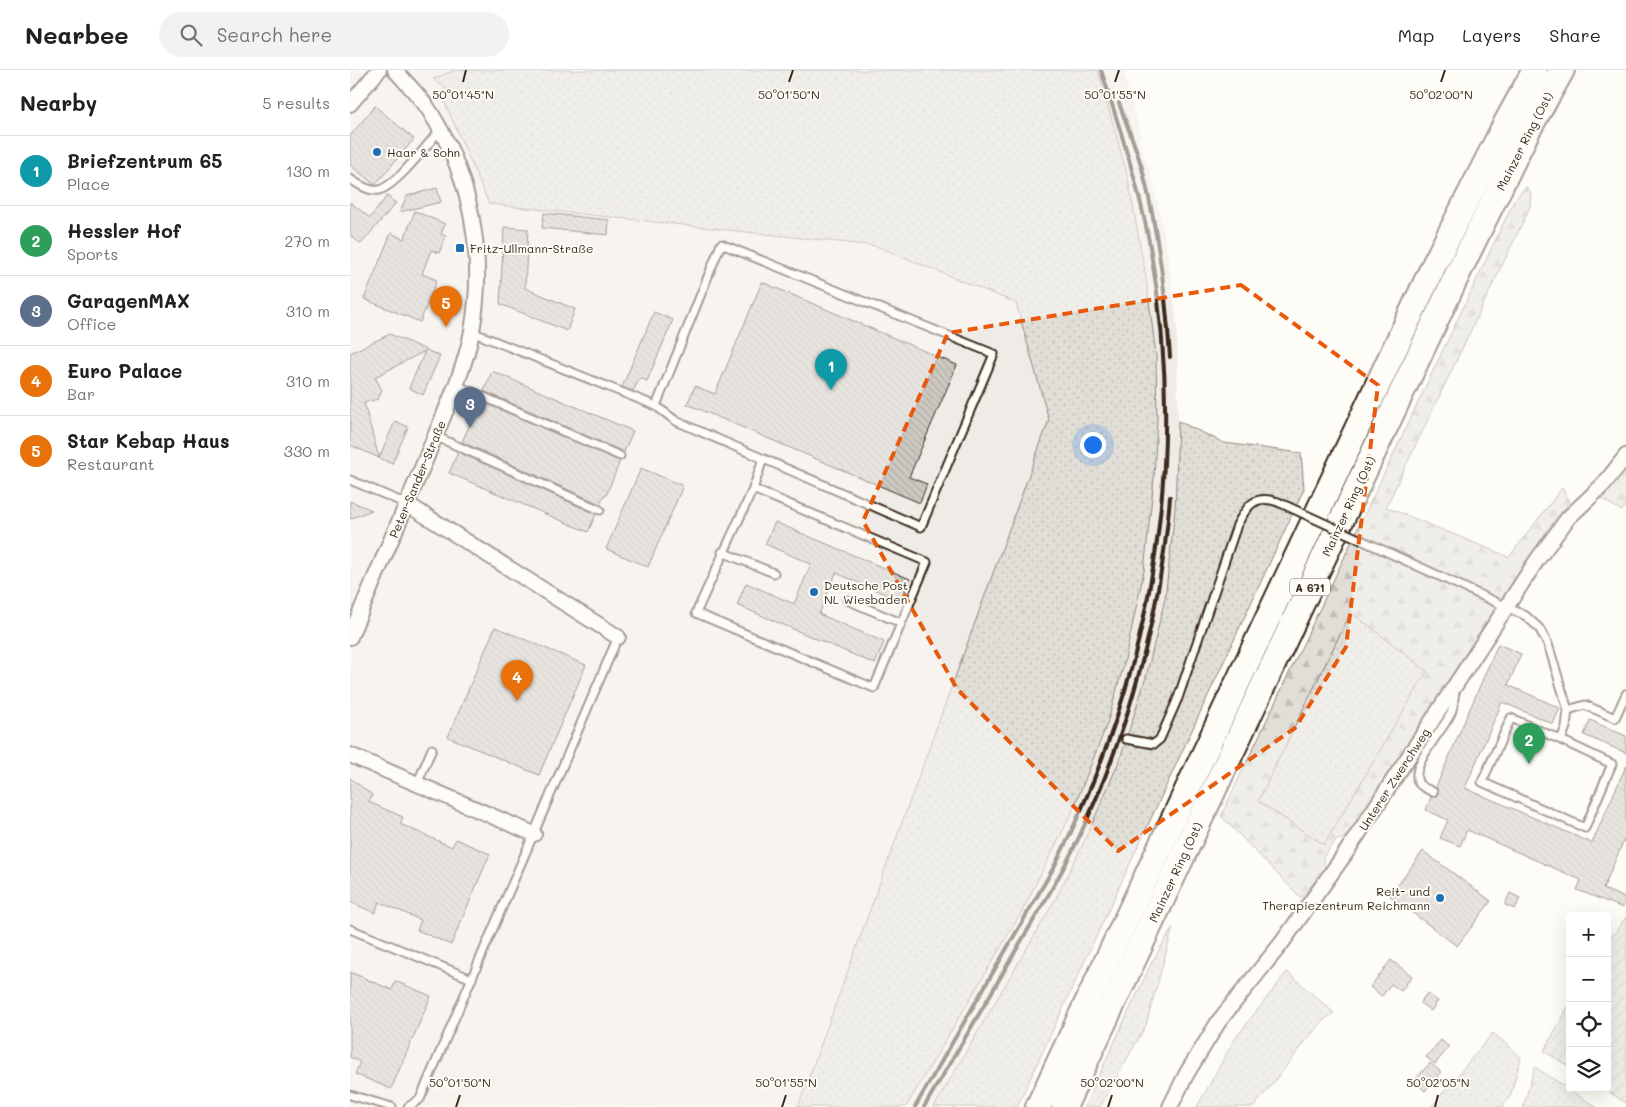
<!DOCTYPE html>
<html lang="en">
<head>
<meta charset="utf-8">
<style>
	:root { --surface:#fff; --page:#f2f2f2; --text:#202124; --muted:#757577; --line:#e0e0e0; --accent:#d93025 }
	body { margin:0; font-family:Mali,sans-serif; background:var(--page); color:var(--text) }
	.controls { position:absolute; right:15px; bottom:15px; display:grid; overflow:hidden; border-radius:5px; box-shadow:0 5px 20px #0002 }
	.controls button { width:45px; height:45px; display:grid; place-items:center; padding:0; border:0; border-bottom:1px solid var(--line); background:var(--surface); color:var(--text); font:25px sans-serif }
	.you { position:absolute; left:742px; top:374px; width:18px; height:18px; margin:-12px; border:4px solid #fff; border-radius:50%; background:#1a73e8; box-shadow:0 0 0 8px #1a73e833 }
	.badge { display:grid; place-items:center; width:32px; height:32px; border-radius:50%; background:var(--accent); color:#fff; font-size:16px; font-weight:700 }
	.pin { position:absolute; translate:-50% -41px; filter:drop-shadow(0 1px 2px #0008) }
	.pin::after { content:''; position:absolute; top:26px; width:18px; height:15px; background:inherit; clip-path:polygon(0 0,100% 0,50% 100%) }
	.list { margin:0; padding:0; list-style:none }
	h2 { display:flex; justify-content:space-between; align-items:center; height:65px; margin:0; padding:0 20px; font-size:21px }
	h2 small { font-size:16px; font-weight:400; color:var(--muted) }
	.list li { display:grid; grid-template-columns:32px 1fr auto; gap:15px; align-items:center; box-sizing:border-box; height:70px; padding:0 20px; border-top:1px solid var(--line) }
	.list b { display:block; font-size:19px; white-space:nowrap }
	.list p { margin:0; font-size:16px; white-space:nowrap; color:var(--muted) }
	.list em { font-size:16px; font-style:normal; color:var(--muted) }
	.icon { flex:none; width:28px; height:28px; fill:none; stroke:currentColor; stroke-width:2; stroke-linecap:round; stroke-linejoin:round }
	.map { position:relative; flex:none; width:1276px; height:1037px; overflow:hidden }
	header { display:flex; align-items:center; gap:30px; box-sizing:border-box; height:70px; padding:0 25px; background:var(--surface); border-bottom:1px solid var(--line) }
	header strong { font-size:24px }
	nav { display:flex; gap:28px; margin-inline-start:auto; font-size:18px }
	.search { width:350px; height:45px; background:var(--page); display:flex; align-items:center; gap:12px; box-sizing:border-box; padding:0 18px; border-radius:28px; color:var(--muted); font-size:19px }
	main { display:flex }
	aside { flex:1; background:var(--surface) }
	.map>svg:first-child { display:block }
	.built { fill:#efece7 }
	.grass { fill:url(#grass-dots); stroke:#8e847a }
	.forest { fill:url(#forest-firs); stroke:#8e847a; fill-rule:evenodd }
	.garden { fill:url(#garden-furrows); stroke:#8e847a }
	.building { fill:url(#building-back-hatch); stroke:#3b2a1e }
	.lines { fill:none; stroke-linecap:round; stroke-linejoin:round }
	.service-casing { stroke:#3b2a1e; stroke-width:11 }
	.minor-casing { stroke:#3b2a1e; stroke-width:18 }
	.motorway-casing { stroke:#3b2a1e; stroke-width:28 }
	.service { stroke:#fdfcf7; stroke-width:7 }
	.minor { stroke:#fdfcf7; stroke-width:14 }
	.motorway { stroke:#fdfcf7; stroke-width:24 }
	.rail { stroke:#3b2a1e; stroke-width:4 }
	.service-bridge-casing { stroke:#3b2a1e; stroke-width:11; stroke-linecap:butt }
	.service-bridge { stroke:#fdfcf7; stroke-width:7 }
	.marked { fill:none; stroke:#e8590c; stroke-width:4; stroke-dasharray:10 6; stroke-linejoin:round }
	.ticks { fill:none; stroke:#3b2a1e; stroke-width:2 }
	.poi-dot { fill:#1f6fb2; stroke:#fdfcf7; stroke-width:2 }
	.labels { text-anchor:middle; dominant-baseline:central; stroke-width:4; stroke-linejoin:round; paint-order:stroke }
	.shield { fill:#fdfcf7; stroke:#75695f; stroke-width:1 }
	.shield-label { font-size:11px; font-weight:bold; fill:#3b2a1e }
	.street-label { font-size:12px; fill:#3b2a1e; stroke:#fdfcf7 }
	.poi-label { font-size:12px; fill:#3b2a1e; stroke:#fdfcf7; text-anchor:start }
	.ticks-label { font-size:12px; text-anchor:middle; fill:#3b2a1e; stroke:#fdfcf7; stroke-width:4; stroke-linejoin:round; paint-order:stroke }
</style>
</head>
<body>
<header>
<strong>Nearbee</strong>
<div class="search"><svg class="icon" aria-label="search" viewBox="0 0 24 24"><circle cx="10" cy="10" r="6"/><path d="M15 15l6 6"/></svg>Search here</div>
<nav><a>Map</a><a>Layers</a><a>Share</a></nav>
</header>
<main>
<aside>
<h2>Nearby<small>5 results</small></h2>
<ul class="list">
<li><span class="badge" style="background:#0f9aa8">1</span><div><b>Briefzentrum 65</b><p>Place</p></div><em>130 m</em></li>
<li><span class="badge" style="background:#2e9e5b">2</span><div><b>Hessler Hof</b><p>Sports</p></div><em>270 m</em></li>
<li><span class="badge" style="background:#5c6f8a">3</span><div><b>GaragenMAX</b><p>Office</p></div><em>310 m</em></li>
<li><span class="badge" style="background:#e8710a">4</span><div><b>Euro Palace</b><p>Bar</p></div><em>310 m</em></li>
<li><span class="badge" style="background:#e8710a">5</span><div><b>Star Kebap Haus</b><p>Restaurant</p></div><em>330 m</em></li>
</ul>
</aside>
<div class="map">
<svg width="1276" height="1037" viewBox="0 0 1276 1037">
	<defs>
		<pattern id="grass-dots" width="8" height="8" patternUnits="userSpaceOnUse" patternTransform="scale(1.25)"><rect width="8" height="8" fill="#e1ded7"/><path d="M2 2h.1M6 6h.1" fill="none" stroke="#c2bfb8" stroke-width="1.8" stroke-linecap="round"/></pattern>
		<pattern id="forest-firs" width="22" height="20" patternUnits="userSpaceOnUse" patternTransform="scale(1.25)"><rect width="22" height="20" fill="#e1ded7"/><path d="M5 1l3.5 6h-7zM16 11l3.5 6h-7z" fill="#c2bfb8"/></pattern>
		<pattern id="garden-furrows" width="10" height="10" patternUnits="userSpaceOnUse" patternTransform="scale(1.25)"><rect width="10" height="10" fill="#e1ded7"/><path d="M-1 1l2-2M0 10L10 0M9 11l2-2" fill="none" stroke="#c2bfb8"/></pattern>
		<pattern id="building-back-hatch" width="6" height="6" patternUnits="userSpaceOnUse" patternTransform="scale(1.25)"><rect width="6" height="6" fill="#cdc8c2"/><path d="M-1 5l2 2M0 0l6 6M5-1l2 2" fill="none" stroke="#b1aca6"/></pattern>
	</defs>
	<rect width="100%" height="100%" fill="#fdfcf7"/>
	<filter id="ink" filterUnits="userSpaceOnUse"><feTurbulence type="fractalNoise" baseFrequency=".02" numOctaves="2"/><feDisplacementMap in="SourceGraphic" scale="10" xChannelSelector="R" yChannelSelector="G"/><feConvolveMatrix kernelMatrix="1 2 1 2 8 2 1 2 1" color-interpolation-filters="sRGB"/></filter>
	<g filter="url(#ink)">
		<g class="built">
			<polygon points="0,0 656,0 748,341 528,1037 0,1037"/>
			<polygon points="748,0 773,0 790,65 789,70 800,101 816,170 827,256 828,351 825,440 815,529 796,607 770,689 736,768 705,830 584,1037 556,1037 671,843 721,745 757,654 774,594 794,501 804,408 807,348 806,285 796,207 777,104"/>
		</g>
		<g class="grass">
			<polygon points="105,0 748,0 777,104 796,207 806,285 807,348 804,408 794,501 774,594 757,654 721,745 671,843 556,1037 448,1037 699,350 666,233 526,176 139,134 92,26 101,23 83,9"/>
			<polygon points="828,351 874,373 951,383 954,419 667,1037 584,1037 705,830 736,768 770,689 796,607 815,529 825,440"/>
			<polygon points="1001,542 1078,601 974,775 908,731"/>
			<polygon points="823,857 796,955 750,1037 734,1037 802,892"/>
			<polygon points="937,902 984,943 971,952 904,1037 847,1037 884,970"/>
			<polygon points="1143,963 1171,987 1160,1027 1152,1037 1081,1037"/>
			<polygon points="1185,997 1246,1037 1173,1037"/>
		</g>
		<g class="forest">
			<path d="M1176 117 1181 122 1180 137 1036 437 1159 487 1212 418 1220 431 1198 459 999 766 985 771 973 788 975 799 951 828 871 746 1165 129ZM1001 542 1077 601 974 775 908 731Z"/>
			<polygon points="1276,401 1276,435 1272,441 1252,429"/>
		</g>
		<g class="garden">
			<polygon points="1276,847 1276,1033 1253,1018 1257,1018 1257,874"/>
			<polygon points="1220,933 1220,997 1194,981"/>
		</g>
		<g class="building">
			<polygon points="25,36 64,69 25,115 0,95 0,66"/>
			<polygon points="87,118 91,132 50,142 57,126"/>
			<polygon points="37,126 46,133 11,174 0,165 0,132 20,148"/>
			<polygon points="65,141 95,154 91,164 96,166 89,183 81,180 72,204 87,210 70,252 14,229 41,163 54,169"/>
			<polygon points="194,143 259,150 258,165 192,158"/>
			<polygon points="154,157 178,159 175,218 225,239 217,261 150,234"/>
			<polygon points="412,212 607,295 559,407 577,414 570,433 337,334 345,316 365,324"/>
			<polygon points="304,242 323,250 297,311 290,308 283,321 272,317"/>
			<polygon points="40,264 90,286 73,325 59,318 75,281 25,307 32,320 28,329 14,333 29,388 0,375 0,283"/>
			<polygon points="142,301 283,361 274,382 134,321"/>
			<polygon points="130,331 270,391 256,426 254,425 250,434 112,372"/>
			<polygon points="45,351 58,357 42,394 29,388"/>
			<polygon points="108,382 246,444 238,462 99,403"/>
			<polygon points="291,398 333,416 298,497 256,479"/>
			<polygon points="0,431 22,440 0,449"/>
			<polygon points="425,452 560,509 551,531 486,503 469,544 534,572 525,594 387,535 396,513 444,534 461,494 415,474"/>
			<polygon points="145,557 236,595 189,705 98,667"/>
			<polygon points="1148,574 1171,584 1158,615 1210,638 1203,654 1152,632 1115,718 1242,773 1276,696 1276,765 1253,819 1276,828 1273,838 1227,820 1231,810 1117,760 1110,776 1090,768 1098,750 1076,740 1081,727 1085,727 1088,724 1088,720 1086,717"/>
			<polygon points="1240,650 1276,666 1276,683 1234,665"/>
			<polygon points="0,708 22,725 19,732 53,747 50,754 102,777 106,769 140,784 101,875 67,860 71,850 29,832 25,843 0,832"/>
			<polygon points="1073,781 1141,831 1107,876 1040,826"/>
			<polygon points="1160,823 1170,828 1165,839 1155,835"/>
			<polygon points="1041,890 1062,906 1051,921 1041,914 1032,926 1020,917"/>
			<polygon points="0,902 42,920 45,911 81,926 41,1019 5,1004 10,992 0,987"/>
			<polygon points="1077,923 1088,931 1081,941 1070,933"/>
			<polygon points="1091,970 1099,977 1085,994 1076,987"/>
			<polygon points="1080,993 1091,1002 1075,1021 1064,1011"/>
		</g>
		<g class="lines">
			<g class="service-casing">
				<g id="service">
					<path d="M0 109C8 114 19 122 29 120 46 116 77 75 90 60"/>
					<polyline points="122,262 306,336 371,174 644,284 571,457 326,351 306,336"/>
					<polyline points="106,315 270,386"/>
					<polyline points="85,366 250,440"/>
					<polyline points="0,410 57,434"/>
					<polyline points="403,419 346,543 524,618 577,492 403,419 413,389"/>
					<polyline points="1022,475 1176,546 1189,558 1198,574 1218,640 1216,657 1211,670 1161,648 1132,712 1235,758 1262,694 1211,670"/>
					<polyline points="372,482 424,503"/>
					<polyline points="497,530 551,553"/>
					<polyline points="1218,640 1235,635 1265,648 1276,624"/>
					<path d="M776 669 804 674 810 669 828 628 887 455C897 436 904 424 928 432"/>
					<polyline points="67,714 82,679"/>
					<path d="M1083 722C1078 719 1070 717 1068 712 1060 695 1094 659 1101 643 1104 636 1104 628 1105 620"/>
					<polyline points="0,859 122,909"/>
					<polyline points="0,1025 42,1037"/>
					<polyline points="58,1037 70,1029 268,567"/>
				</g>
			</g>
			<g class="minor-casing">
				<g id="minor">
					<polyline points="0,34 29,0"/>
					<polyline points="57,434 268,567"/>
					<path d="M0 567C25 506 52 446 77 386 93 345 114 304 122 261 136 184 121 106 79 40 70 26 56 13 45 0"/>
					<polyline points="0,685 184,764"/>
					<polyline points="820,1037 837,1003 869,951 931,874 995,784 1187,490 1218,448 1254,414 1276,386"/>
				</g>
			</g>
			<g class="motorway-casing">
				<g id="motorway">
					<polyline points="688,1037 1084,195 1156,53 1185,0"/>
					<polyline points="714,1037 1109,201 1178,60 1212,0"/>
				</g>
			</g>
			<use href="#service" class="service"/>
			<use href="#minor" class="minor"/>
			<use href="#motorway" class="motorway"/>
			<g class="rail">
				<path d="M769 33C777 56 787 79 793 102 808 162 816 225 820 287"/>
				<path d="M565 1037 704 797C804 601 839 388 799 171 788 113 769 56 751 0"/>
				<path d="M574 1037C605 985 636 933 666 880 688 842 712 805 730 765 779 661 811 541 820 427"/>
			</g>
			<g class="service-bridge-casing">
				<polyline id="service-bridge" points="928,432 1022,475"/>
			</g>
			<use href="#service-bridge" class="service-bridge"/>
		</g>
	</g>
	<path d="M0 0H1276V1037H0ZM891 215 1028 315 996 577 945 658 768 781 607 619 513 451 598 263Z" fill="#fdfcf7" fill-opacity=".55" fill-rule="evenodd"/>
	<path class="marked" d="M891 215 1028 315 996 577 945 658 768 781 607 619 513 451 598 263Z"/>
	<path class="ticks" d="M113 12 116 0M439 12 443 0M765 12 769 0M1091 12 1095 0M106 1037 110 1025M432 1037 436 1025M758 1037 762 1025M1085 1037 1088 1025"/>
	<g class="poi-dot">
		<circle cx="27" cy="82" r="5"/>
		<rect x="105" y="173" width="10" height="10" rx="2.5"/>
		<circle cx="464" cy="522" r="5"/>
		<circle cx="1090" cy="828" r="5"/>
	</g>
	<g class="labels">
		<rect class="shield" x="940" y="508.5" width="40" height="17" rx="4"/>
		<g class="shield-label">
			<text x="960" y="517">A 671</text>
		</g>
		<g class="street-label">
			<text transform="translate(1174 71) rotate(-63)">Mainzer Ring (Ost)</text>
			<text transform="translate(67 409) rotate(-67)">Peter-Sander-Straße</text>
			<text transform="translate(998 436) rotate(-65)">Mainzer Ring (Ost)</text>
			<text transform="translate(1044 709) rotate(-57)">Unterer Zwerchweg</text>
			<text transform="translate(825 802) rotate(-65)">Mainzer Ring (Ost)</text>
		</g>
		<g class="poi-label">
			<text x="37" y="82">Haar &amp; Sohn</text>
			<text x="120" y="178">Fritz-Ullmann-Straße</text>
			<text x="474" y="515">Deutsche Post<tspan x="474" dy="14">NL Wiesbaden</tspan></text>
			<text x="1080" y="821" text-anchor="end">Reit- und<tspan x="1080" dy="14">Therapiezentrum Reichmann</tspan></text>
		</g>
	</g>
	<g class="ticks-label">
		<text x="113" y="29">50°01'45"N</text>
		<text x="439" y="29">50°01'50"N</text>
		<text x="765" y="29">50°01'55"N</text>
		<text x="1091" y="29">50°02'00"N</text>
		<text x="110" y="1017">50°01'50"N</text>
		<text x="436" y="1017">50°01'55"N</text>
		<text x="762" y="1017">50°02'00"N</text>
		<text x="1088" y="1017">50°02'05"N</text>
	</g>
</svg>
<div class="controls">
<button>+</button>
<button>−</button>
<button><svg class="icon" aria-label="locate" viewBox="0 0 24 24"><circle cx="12" cy="12" r="6"/><path d="M12 2v4M12 18v4M2 12h4M18 12h4"/></svg></button>
<button><svg class="icon" aria-label="layers" viewBox="0 0 24 24"><path d="M12 4l9 5-9 5-9-5zM3 14l9 5 9-5"/></svg></button>
</div>
<div class="you"></div>
<div class="pin badge" style="left:481px;top:320px;background:#0f9aa8">1</div>
<div class="pin badge" style="left:1179px;top:694px;background:#2e9e5b">2</div>
<div class="pin badge" style="left:120px;top:358px;background:#5c6f8a">3</div>
<div class="pin badge" style="left:167px;top:631px;background:#e8710a">4</div>
<div class="pin badge" style="left:96px;top:257px;background:#e8710a">5</div>
</div>
</main>
</body>
</html>
